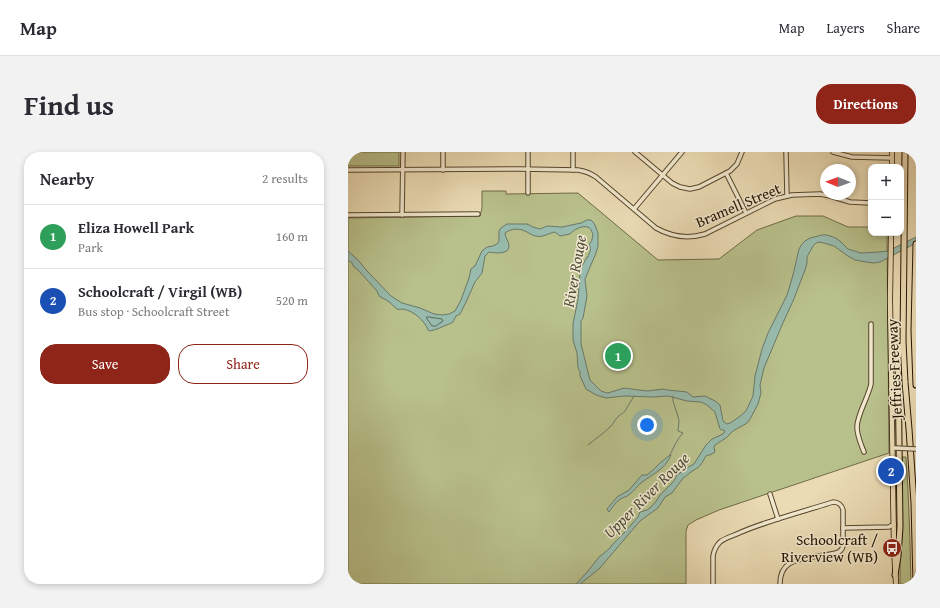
<!DOCTYPE html>
<html lang="en">
<head>
<meta charset="utf-8">
<style>
	:root { --surface:#fff; --page:#f2f2f3; --text:#2b2b33; --muted:#7c7c81; --line:#e1e1e2; --accent:#8f2418 }
	body { margin:0; font-family:"Gentium Book Plus",serif; background:var(--page); color:var(--text) }
	.controls { position:absolute; right:12px; top:12px; display:grid; overflow:hidden; border-radius:8px; box-shadow:0 2px 6px #0003 }
	.controls button { width:36px; height:36px; display:grid; place-items:center; padding:0; border:0; border-bottom:1px solid var(--line); background:var(--surface); color:var(--text); font:20px sans-serif }
	.compass { position:absolute; left:472px; top:12px; width:36px; height:36px; border-radius:50%; background:var(--surface); box-shadow:0 2px 6px #0003; rotate:271deg }
	.you { position:absolute; left:299px; top:273px; width:14px; height:14px; margin:-10px; border:3px solid #fff; border-radius:50%; background:#1a73e8; box-shadow:0 0 0 6px #1a73e833 }
	.badge { display:grid; place-items:center; width:26px; height:26px; border-radius:50%; background:var(--accent); color:#fff; font-size:13px; font-weight:700 }
	.pin { position:absolute; translate:-50% -50%; border:2px solid #fff; box-shadow:0 1px 4px #0006 }
	.list { margin:0; padding:0; list-style:none }
	h2 { display:flex; justify-content:space-between; align-items:center; height:52px; margin:0; padding:0 16px; font-size:17px }
	h2 small { font-size:13px; font-weight:400; color:var(--muted) }
	.list li { display:grid; grid-template-columns:26px 1fr auto; gap:12px; align-items:center; box-sizing:border-box; height:64px; padding:0 16px; border-top:1px solid var(--line) }
	.list b { display:block; font-size:15px; white-space:nowrap }
	.list p { margin:0; font-size:13px; white-space:nowrap; color:var(--muted) }
	.list em { font-size:13px; font-style:normal; color:var(--muted) }
	.actions { display:flex; gap:8px; padding:12px 16px }
	.actions a { flex:1; padding:9px 0; border:1px solid var(--accent); border-radius:16px; text-align:center; font-size:14px; color:var(--accent) }
	.actions .main { background:var(--accent); color:#fff }
	.map { position:relative; flex:none; width:568px; height:432px; overflow:hidden; border-radius:16px }
	header { display:flex; align-items:center; gap:24px; box-sizing:border-box; height:56px; padding:0 20px; background:var(--surface); border-bottom:1px solid var(--line) }
	header strong { font-size:19px }
	nav { display:flex; gap:22px; margin-inline-start:auto; font-size:14px }
	.intro { display:flex; align-items:center; justify-content:space-between; box-sizing:border-box; height:96px; padding:0 24px }
	h1 { margin:0; font-size:28px }
	.button { padding:10px 18px; border-radius:16px; background:var(--accent); color:#fff; font-size:14px; font-weight:700 }
	main { display:flex; gap:24px; padding:0 24px }
	aside { flex:1; background:var(--surface); border-radius:16px; box-shadow:0 2px 6px #0003 }
	.map>svg:first-child { display:block }
	.green { fill:#b8c08b; stroke:#6f6a46 }
	.water { fill:#98bbad; stroke:#6a7868 }
	.lines { fill:none; stroke-linecap:round; stroke-linejoin:round }
	.shore { stroke:#5f6856; stroke-width:1 }
	.stream { stroke:#6a7868; stroke-width:1 }
	.minor-casing { stroke:#57462d; stroke-width:5.5 }
	.major-casing { stroke:#261400; stroke-width:6 }
	.highway-casing { stroke:#261400; stroke-width:7 }
	.minor { stroke:#f1e8ce; stroke-width:3.5 }
	.major { stroke:#eadbb4; stroke-width:4.5 }
	.highway { stroke:#eadbb4; stroke-width:5 }
	.minor-bridge-casing { stroke:#57462d; stroke-width:5.5; stroke-linecap:butt }
	.minor-bridge { stroke:#f1e8ce; stroke-width:3.5 }
	.labels { text-anchor:middle; dominant-baseline:central; stroke-width:3; stroke-linejoin:round; paint-order:stroke }
	.street-label { font-size:15px; fill:#261400; stroke:#f1e8ce }
	.poi-label { font-size:15px; fill:#261400; stroke:#f1e8ce; text-anchor:end }
	.water-label { font-size:16px; font-style:italic; fill:#4e4e3d; stroke:#f1e8ce }
</style>
</head>
<body>
<header>
<strong>Map</strong>
<nav><a>Map</a><a>Layers</a><a>Share</a></nav>
</header>
<div class="intro"><h1>Find us</h1><a class="button">Directions</a></div>
<main>
<aside>
<h2>Nearby<small>2 results</small></h2>
<ul class="list">
<li><span class="badge" style="background:#2e9e5b">1</span><div><b>Eliza Howell Park</b><p>Park</p></div><em>160 m</em></li>
<li><span class="badge" style="background:#1a4fb4">2</span><div><b>Schoolcraft / Virgil (WB)</b><p>Bus stop · Schoolcraft Street</p></div><em>520 m</em></li>
</ul>
<div class="actions"><a class="main">Save</a><a>Share</a></div>
</aside>
<div class="map">
<svg width="568" height="432" viewBox="0 0 568 432">
	<rect width="100%" height="100%" fill="#eadbb4"/>
	<filter id="stains"><feTurbulence type="fractalNoise" baseFrequency=".005" numOctaves="4"/><feColorMatrix values="0 0 0 0 .2 0 0 0 0 .09 0 0 0 0 .02 0 0 0 .5 -.17"/></filter>
	<radialGradient id="worn" r=".72"><stop offset=".6" stop-color="#630" stop-opacity="0"/><stop offset="1" stop-color="#630" stop-opacity=".3"/></radialGradient>
	<g class="green">
		<rect x="0" y="0" width="51" height="14"/>
		<polygon points="134,39 158,39 158,42 230,41 310,108 371,107 409,78 448,64 475,64 500,75 523,75 523,81 539,81 541,301 371,358 348,368 340,373 338,379 338,432 0,432 0,66 132,64 134,56"/>
		<path d="M554 305H558C561 347 562 389 563 432H552V411L554 382Z"/>
	</g>
	<g class="water">
		<path d="M239 68H243L245 70 247 73 250 81V94L248 101 237 127 239 144 235 166 233 169V192L242 228 253 239 256 240 260 241 276 236 299 239 316 237 319 238 339 240 345 245 357 244 367 249 372 253 375 269 379 272 382 271 391 265 398 259 405 244 407 224 414 197 420 181 439 143 445 123 451 97 454 92 457 89 462 86 474 83H479L488 86 493 90 500 97 513 101 531 100 540 99 568 85V91L532 110 526 111 518 110 507 108 500 104 486 94 476 91 471 90 468 91 465 94 459 105V111L457 118 445 149 434 173 416 216 412 233 413 241 410 252 402 267 399 271 394 274 390 276 385 279 378 286 367 293 366 295 367 300 362 303H359C356 306 356 308 354 311 351 316 347 317 343 320 340 322 339 324 335 326L324 341 317 345 310 356 292 369 251 417 232 432H228L240 419 251 405 261 397 264 393 276 381 290 365 292 360 299 358 303 355 309 348 312 343 326 329 329 323 339 316 346 312 358 293 364 287 375 282 377 279 372 277 367 260 359 253 353 250 339 249 324 245 319 244 306 245 276 244 258 246 248 243 238 237 232 224V220L230 216 229 201 225 188V172L230 147 232 122 234 114 239 105H240C241 101 244 97 241 93 242 91 244 89 244 87 245 84 245 82 244 80 241 70 227 76 222 82L212 84 207 80C201 81 194 86 188 84 185 84 181 81 179 80 172 76 164 76 157 81 157 86 161 89 161 94 161 103 147 101 141 100L137 104 134 121 127 130 118 150 112 162 108 164 105 170 101 172 89 177 82 179 80 178C77 169 66 159 55 157 53 157 51 158 49 157L40 149 31 144 29 139 10 118 6 115 4 111 0 108V99L10 108 19 119 43 144 54 151 72 156 86 162 94 163 101 162 107 159 113 148 121 126 123 117 127 114 134 99 139 95 145 94 149 92 151 89V79L153 76 159 72H179L185 75 192 77 199 74 214 75 233 71Z"/>
		<path d="M322 303H323C317 318 304 322 293 331 289 334 286 339 282 342 279 345 275 345 271 348 267 351 264 356 261 360L259 357 269 345 281 338 294 323H299L305 318 312 311Z"/>
	</g>
	<g class="lines">
		<polygon class="shore" points="79,165 81,165 94,167 95,169 88,174 84,174 79,167"/>
		<g class="stream">
			<path d="M240 293C247 287 255 282 262 275 266 272 267 266 272 263 275 260 274 263 277 259 280 254 283 249 286 244"/>
			<path d="M322 303C326 295 329 287 335 281L330 279 331 268 325 249V244"/>
		</g>
		<g class="minor-casing">
			<g id="minor">
				<polyline points="95,0 95,18"/>
				<polyline points="180,0 180,41"/>
				<polyline points="225,0 225,18"/>
				<polyline points="287,0 324,31 332,35 342,37 351,35 382,19 389,12 394,0"/>
				<polyline points="438,0 439,44"/>
				<polyline points="485,0 504,5 544,6"/>
				<path d="M0 18 172 17 230 18C237 19 242 21 248 25L308 76C324 85 340 87 357 82L427 47 444 43 472 42 482 44 502 50 523 51"/>
				<polyline points="378,21 398,61"/>
				<polyline points="286,57 334,0"/>
				<polyline points="0,63 130,62"/>
				<polyline points="54,63 55,0"/>
				<path d="M516 300C513 292 509 284 509 275 509 263 520 246 523 232V172"/>
				<polyline points="422,342 430,367"/>
				<polyline points="495,376 541,375 546,372"/>
				<path d="M365 432V404C366 398 368 394 372 390 377 386 385 384 391 381 421 368 454 360 485 350 490 350 494 353 495 358V394C494 398 492 400 488 401 480 403 472 404 463 405 446 408 432 411 432 432"/>
			</g>
		</g>
		<g class="major-casing">
			<g id="major">
				<polyline points="544,15 544,0"/>
				<polyline points="543,81 542,147 546,396 548,432"/>
			</g>
		</g>
		<g class="highway-casing">
			<g id="highway">
				<polyline points="557,0 555,189 557,230 561,277 566,351 568,432"/>
				<polyline points="568,92 566,178 568,233"/>
				<polyline points="547,423 550,404 552,375 550,206 553,194"/>
			</g>
		</g>
		<use href="#minor" class="minor"/>
		<use href="#major" class="major"/>
		<use href="#highway" class="highway"/>
		<g class="minor-bridge-casing">
			<polyline id="minor-bridge" points="547,296 568,297"/>
		</g>
		<use href="#minor-bridge" class="minor-bridge"/>
	</g>
	<defs>
		<g id="bus-disc" transform="scale(1)"><circle r="9.5" fill="#8f2418" stroke="#f1e8ce"/><path d="M-5-6H5V4H4V6H2V4H-2V6H-4V4H-5ZM-3.5-4V0h7V-4ZM-3.5 1.2v1.5H-2V1.2ZM2 1.2v1.5H3.5V1.2Z" fill="#fff"/></g>
	</defs>
	<g fill-rule="evenodd">
		<use href="#bus-disc" x="544" y="396"/>
	</g>
	<g class="labels">
		<g class="street-label">
			<text transform="translate(390 53) rotate(-23)">Bramell Street</text>
			<text transform="translate(546 217) rotate(-93)">Jeffries Freeway</text>
		</g>
		<g class="poi-label">
			<text x="530" y="387">Schoolcraft /<tspan x="530" dy="17">Riverview (WB)</tspan></text>
		</g>
		<g class="water-label">
			<text transform="translate(226 119) rotate(-80)">River Rouge</text>
			<text transform="translate(298 343) rotate(-45)">Upper River Rouge</text>
		</g>
	</g>
	<rect width="100%" height="100%" filter="url(#stains)"/>
	<rect width="100%" height="100%" fill="url(#worn)"/>
</svg>
<div class="controls">
<button>+</button>
<button>−</button>
</div>
<svg class="compass" viewBox="-18 -18 36 36"><path d="M0-13l5 13h-10z" fill="#e53935"/><path d="M0 13l5-13h-10z" fill="#7c7c81"/></svg>
<div class="you"></div>
<div class="pin badge" style="left:270px;top:204px;background:#2e9e5b">1</div>
<div class="pin badge" style="left:543px;top:319px;background:#1a4fb4">2</div>
</div>
</main>
</body>
</html>
